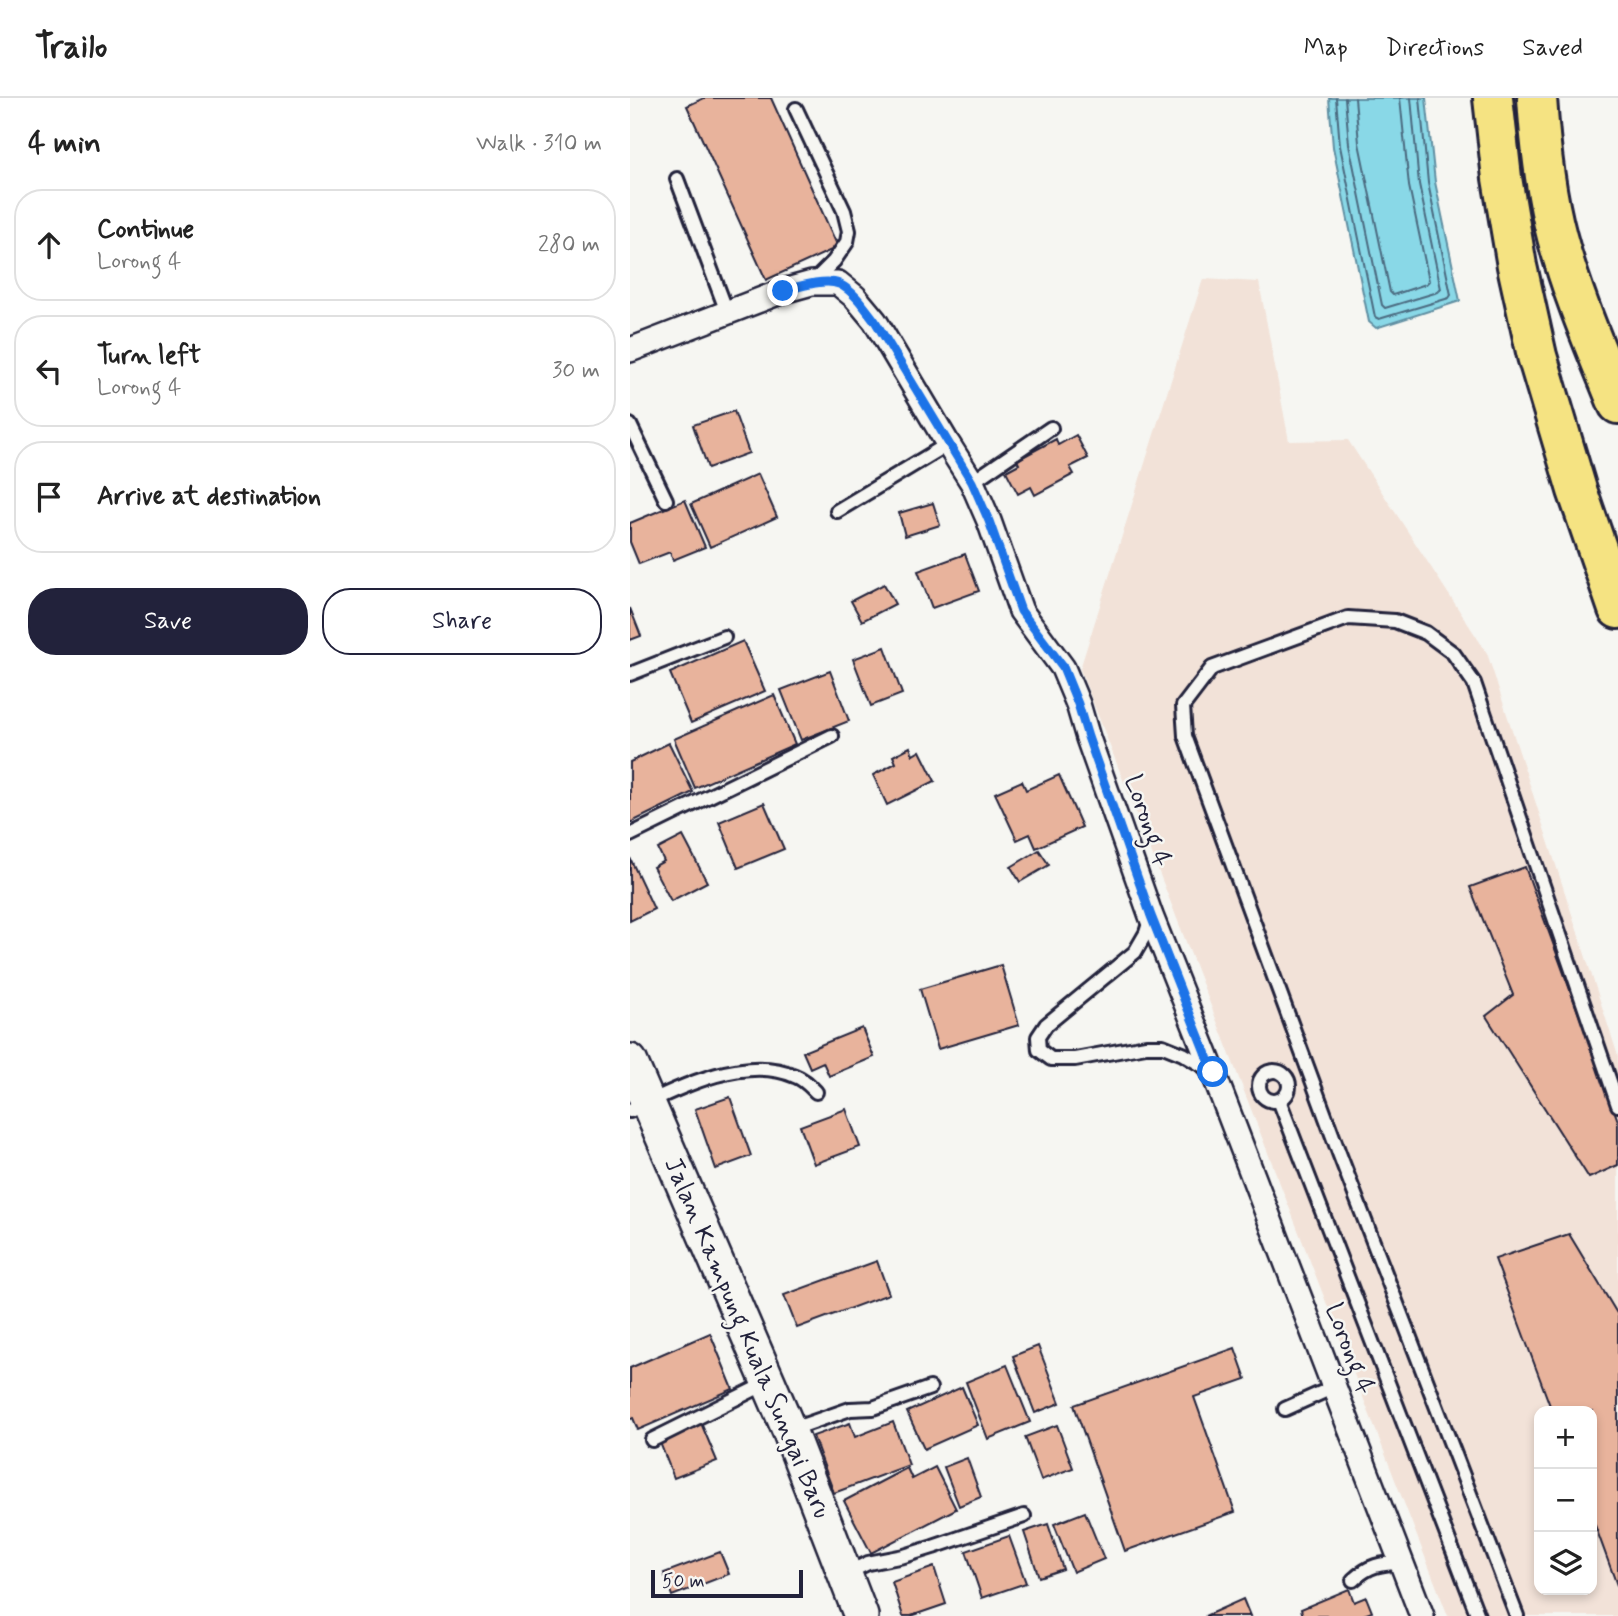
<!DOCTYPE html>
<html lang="en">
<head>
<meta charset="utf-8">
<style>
	:root { --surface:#fff; --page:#f2f2f2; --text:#222; --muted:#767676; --line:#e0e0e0; --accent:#22223b }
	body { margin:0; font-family:Mynerve,sans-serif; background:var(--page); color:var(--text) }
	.controls { position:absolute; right:21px; bottom:21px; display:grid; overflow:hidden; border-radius:14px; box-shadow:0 4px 10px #0003 }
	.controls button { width:63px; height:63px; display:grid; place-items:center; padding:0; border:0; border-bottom:2px solid var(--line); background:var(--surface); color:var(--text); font:35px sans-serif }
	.scale { position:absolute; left:21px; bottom:18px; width:152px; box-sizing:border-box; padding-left:7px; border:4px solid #22223b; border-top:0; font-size:19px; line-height:24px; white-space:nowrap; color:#22223b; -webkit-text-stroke:5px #f6f6f2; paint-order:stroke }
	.stop { position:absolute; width:21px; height:21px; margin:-16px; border:5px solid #1a73e8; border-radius:50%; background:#fff }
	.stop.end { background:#1a73e8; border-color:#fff; box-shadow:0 2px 7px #0008 }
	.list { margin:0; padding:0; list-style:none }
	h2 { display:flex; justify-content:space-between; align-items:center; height:91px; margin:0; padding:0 28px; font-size:30px }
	h2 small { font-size:23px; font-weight:400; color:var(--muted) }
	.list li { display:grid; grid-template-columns:46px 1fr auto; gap:21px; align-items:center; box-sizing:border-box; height:112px; margin:0 14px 14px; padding:0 14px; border:2px solid var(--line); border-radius:28px }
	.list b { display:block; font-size:26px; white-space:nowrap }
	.list p { margin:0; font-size:23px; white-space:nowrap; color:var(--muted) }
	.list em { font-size:23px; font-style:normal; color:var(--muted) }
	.actions { display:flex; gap:14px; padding:21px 28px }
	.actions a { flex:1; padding:16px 0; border:2px solid var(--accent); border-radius:28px; text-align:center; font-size:24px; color:var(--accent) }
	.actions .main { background:var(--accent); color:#fff }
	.icon { flex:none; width:38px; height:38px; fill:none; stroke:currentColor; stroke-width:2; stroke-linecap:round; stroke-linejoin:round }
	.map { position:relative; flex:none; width:988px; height:1518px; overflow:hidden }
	header { display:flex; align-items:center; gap:42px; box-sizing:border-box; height:98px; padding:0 35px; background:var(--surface); border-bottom:2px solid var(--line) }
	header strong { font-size:33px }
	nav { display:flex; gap:38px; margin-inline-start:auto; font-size:24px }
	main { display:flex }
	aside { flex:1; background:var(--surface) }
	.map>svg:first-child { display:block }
	.built { fill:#f2e2d8; fill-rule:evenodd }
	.water { fill:#89d8e7; stroke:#608fa2; stroke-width:2 }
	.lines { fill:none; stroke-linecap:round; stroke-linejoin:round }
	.shore { stroke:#4b6b80; stroke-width:2 }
	.building { fill:#e8b39c; stroke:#22223b; stroke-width:2 }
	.lane-casing { stroke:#22223b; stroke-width:18 }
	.street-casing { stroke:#22223b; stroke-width:28 }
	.secondary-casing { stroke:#22223b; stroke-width:38 }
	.highway-casing { stroke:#22223b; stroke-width:44 }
	.lane { stroke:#f6f6f2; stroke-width:12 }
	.street { stroke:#f6f6f2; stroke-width:23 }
	.secondary { stroke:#f6f6f2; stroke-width:33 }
	.highway { stroke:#f5e382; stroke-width:38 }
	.route { stroke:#1a73e8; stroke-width:9 }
	.labels { text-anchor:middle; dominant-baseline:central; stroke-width:5; stroke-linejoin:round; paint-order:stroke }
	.street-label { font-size:26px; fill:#22223b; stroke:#f6f6f2 }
</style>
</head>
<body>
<header>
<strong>Trailo</strong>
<nav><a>Map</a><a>Directions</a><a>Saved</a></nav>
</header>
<main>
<aside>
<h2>4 min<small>Walk · 310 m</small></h2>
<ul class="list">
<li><svg class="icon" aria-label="ahead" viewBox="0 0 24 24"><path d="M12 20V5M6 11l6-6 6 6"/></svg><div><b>Continue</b><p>Lorong 4</p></div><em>280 m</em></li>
<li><svg class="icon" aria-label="left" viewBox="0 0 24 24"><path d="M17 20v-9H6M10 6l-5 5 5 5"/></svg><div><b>Turn left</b><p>Lorong 4</p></div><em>30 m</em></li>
<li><svg class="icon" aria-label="arrive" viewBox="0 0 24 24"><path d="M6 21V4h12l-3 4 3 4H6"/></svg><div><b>Arrive at destination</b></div></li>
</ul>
<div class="actions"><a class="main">Save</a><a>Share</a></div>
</aside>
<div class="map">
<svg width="988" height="1518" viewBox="0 0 988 1518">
	<rect width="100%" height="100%" fill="#f6f6f2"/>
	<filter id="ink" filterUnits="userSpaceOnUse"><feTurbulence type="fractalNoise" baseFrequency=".0143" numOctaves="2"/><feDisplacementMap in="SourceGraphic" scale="14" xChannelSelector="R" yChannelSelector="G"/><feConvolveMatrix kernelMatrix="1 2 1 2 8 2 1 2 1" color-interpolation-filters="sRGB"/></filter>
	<g filter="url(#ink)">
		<path class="built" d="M573 181 629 184 659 343 718 342 857 555 988 958V1518H818L450 571ZM909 1313H962V1492H909Z"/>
		<polygon class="water" points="699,0 796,0 805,84 830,203 746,230 739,224 703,49"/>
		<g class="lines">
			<g class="shore">
				<polyline points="706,0 710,48 745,219 749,221 819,200 821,197 798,85 790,0"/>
				<polyline points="715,0 719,46 752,207 755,210 808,194 811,191 789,86 781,0"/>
				<polyline points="725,0 729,45 760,194 763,197 796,186 799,183 779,88 770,0"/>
			</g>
		</g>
		<g class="building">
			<polygon points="74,0 141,0 208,149 136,182 57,8"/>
			<polygon points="104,313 119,355 78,370 63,327"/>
			<polygon points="446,337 458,360 440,369 444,376 405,397 401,389 388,396 376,373 389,366 387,362 426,341 428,347"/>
			<polygon points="128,376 147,419 80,449 61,406"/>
			<polygon points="55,402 75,449 43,462 40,454 9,466 0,444 0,425"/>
			<polygon points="303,405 310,427 275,438 269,415"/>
			<polygon points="335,456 349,493 302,510 288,473"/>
			<polygon points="254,486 265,506 232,523 221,503"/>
			<polygon points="0,510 11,538 0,542"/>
			<polygon points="113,543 135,593 61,625 40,575"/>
			<polygon points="255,549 272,596 241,608 223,561"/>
			<polygon points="200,573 219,623 171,642 151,592"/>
			<polygon points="144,597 165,646 65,690 44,641"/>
			<polygon points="39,645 63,694 0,725 0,664"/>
			<polygon points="280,649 283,657 290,653 305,683 257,707 243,677 266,665 263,658"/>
			<polygon points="429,677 452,729 406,750 400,736 387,742 365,695 392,683 396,692"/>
			<polygon points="134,705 154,751 108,770 89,724"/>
			<polygon points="53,738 77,784 41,803 23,769 34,763 28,751"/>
			<polygon points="409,752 419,767 390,784 381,769"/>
			<polygon points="0,760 24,811 0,823"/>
			<polygon points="895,769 988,1023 988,1067 959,1080 856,918 883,897 840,789"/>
			<polygon points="371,867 389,927 308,951 290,891"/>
			<polygon points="232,930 244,959 199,978 193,964 180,970 173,954"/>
			<polygon points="100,999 121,1058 86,1071 65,1011"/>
			<polygon points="216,1011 230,1049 184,1066 170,1028"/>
			<polygon points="939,1136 988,1217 988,1490 962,1419 962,1313 922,1313 865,1161"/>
			<polygon points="247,1163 259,1196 167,1230 154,1197"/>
			<polygon points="80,1235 103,1291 8,1332 3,1320 0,1321 0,1270"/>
			<polygon points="408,1248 430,1305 405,1315 383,1258"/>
			<polygon points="605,1250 616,1281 564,1299 605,1414 495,1453 444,1307"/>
			<polygon points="377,1267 400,1324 358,1341 336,1284"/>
			<polygon points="332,1289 348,1327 294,1351 277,1314"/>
			<polygon points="263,1324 279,1367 204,1395 183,1338 220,1325 225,1339"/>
			<polygon points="71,1325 87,1363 44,1380 29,1342"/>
			<polygon points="427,1327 443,1370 411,1382 395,1339"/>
			<polygon points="337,1360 351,1399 329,1408 314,1369"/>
			<polygon points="305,1369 326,1411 241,1455 214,1403 277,1370 282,1381"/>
			<polygon points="455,1414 474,1461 443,1474 424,1426"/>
			<polygon points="418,1426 433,1471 409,1479 394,1434"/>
			<polygon points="379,1438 396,1485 352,1500 336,1453"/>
			<polygon points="90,1454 99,1476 42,1498 34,1475"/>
			<polygon points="304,1469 316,1506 281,1518 273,1518 262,1484"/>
			<polygon points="719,1491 724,1504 736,1499 742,1514 731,1518 673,1518 671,1511"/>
			<polygon points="613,1501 620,1518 575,1518"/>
		</g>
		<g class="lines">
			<g class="lane-casing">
				<g id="lane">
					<polyline points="166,11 214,113 219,133 217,144 204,163 182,185"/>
					<polyline points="47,81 97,214"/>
					<polyline points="0,327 36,402"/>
					<polyline points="342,384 421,330"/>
					<polyline points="207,413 318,346"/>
					<polyline points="0,576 94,539"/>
					<polyline points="0,737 202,638"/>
					<polyline points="520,822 516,835 505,854 416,927 408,939 409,952 421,961 445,961 516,948 533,948 553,956 580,972"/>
					<circle cx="644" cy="988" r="15"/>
					<polyline points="649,1002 848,1518"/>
					<path d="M0 1013C46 991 115 955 165 978 174 981 180 988 186 994"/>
					<polyline points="655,1311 704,1289"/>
					<polyline points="160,1332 220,1311 243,1310 300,1290"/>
					<polyline points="22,1342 137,1285"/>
					<polyline points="215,1476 238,1465 274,1458 303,1449 394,1418"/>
					<path d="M723 1482C739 1467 751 1465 772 1465"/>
					<polyline points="887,1518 709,1055 555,638 553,608 582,570 718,520 765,523 796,535 823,555 844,585 988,1007"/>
				</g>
			</g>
			<g class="street-casing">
				<polyline id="street" points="0,252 153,193 182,185 208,185 225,199 245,223 318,346 342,384 359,423 391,513 433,570 448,606 458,640 521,818 583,974 792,1518"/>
			</g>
			<g class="secondary-casing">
				<polyline id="secondary" points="0,963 159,1332 231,1518"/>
			</g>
			<g class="highway-casing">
				<g id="highway">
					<polyline points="863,0 872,80 887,168 907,258 947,392 988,511"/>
					<path d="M907 0C910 46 915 94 927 139 942 196 966 251 988 306"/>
				</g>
			</g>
			<use href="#lane" class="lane"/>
			<use href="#street" class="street"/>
			<use href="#secondary" class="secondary"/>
			<use href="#highway" class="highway"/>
		</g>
	</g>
	<g class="lines" filter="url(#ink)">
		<path class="route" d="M153 193C168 189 195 180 209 186 224 193 235 210 245 223L342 384 359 423 391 513 433 569 448 606 458 639 521 818 583 974"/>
	</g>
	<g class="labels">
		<g class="street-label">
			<text transform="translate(517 723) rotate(71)">Lorong 4</text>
			<text transform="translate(117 1240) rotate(67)">Jalan Kampung Kuala Sungai Baru</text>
			<text transform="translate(719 1251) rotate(69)">Lorong 4</text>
		</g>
	</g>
</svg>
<div class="controls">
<button>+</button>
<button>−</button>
<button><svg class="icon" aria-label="layers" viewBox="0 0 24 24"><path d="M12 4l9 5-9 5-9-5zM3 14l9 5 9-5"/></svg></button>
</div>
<div class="scale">50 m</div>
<div class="stop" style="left:583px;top:974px"></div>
<div class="stop end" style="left:153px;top:193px"></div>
</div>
</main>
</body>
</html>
